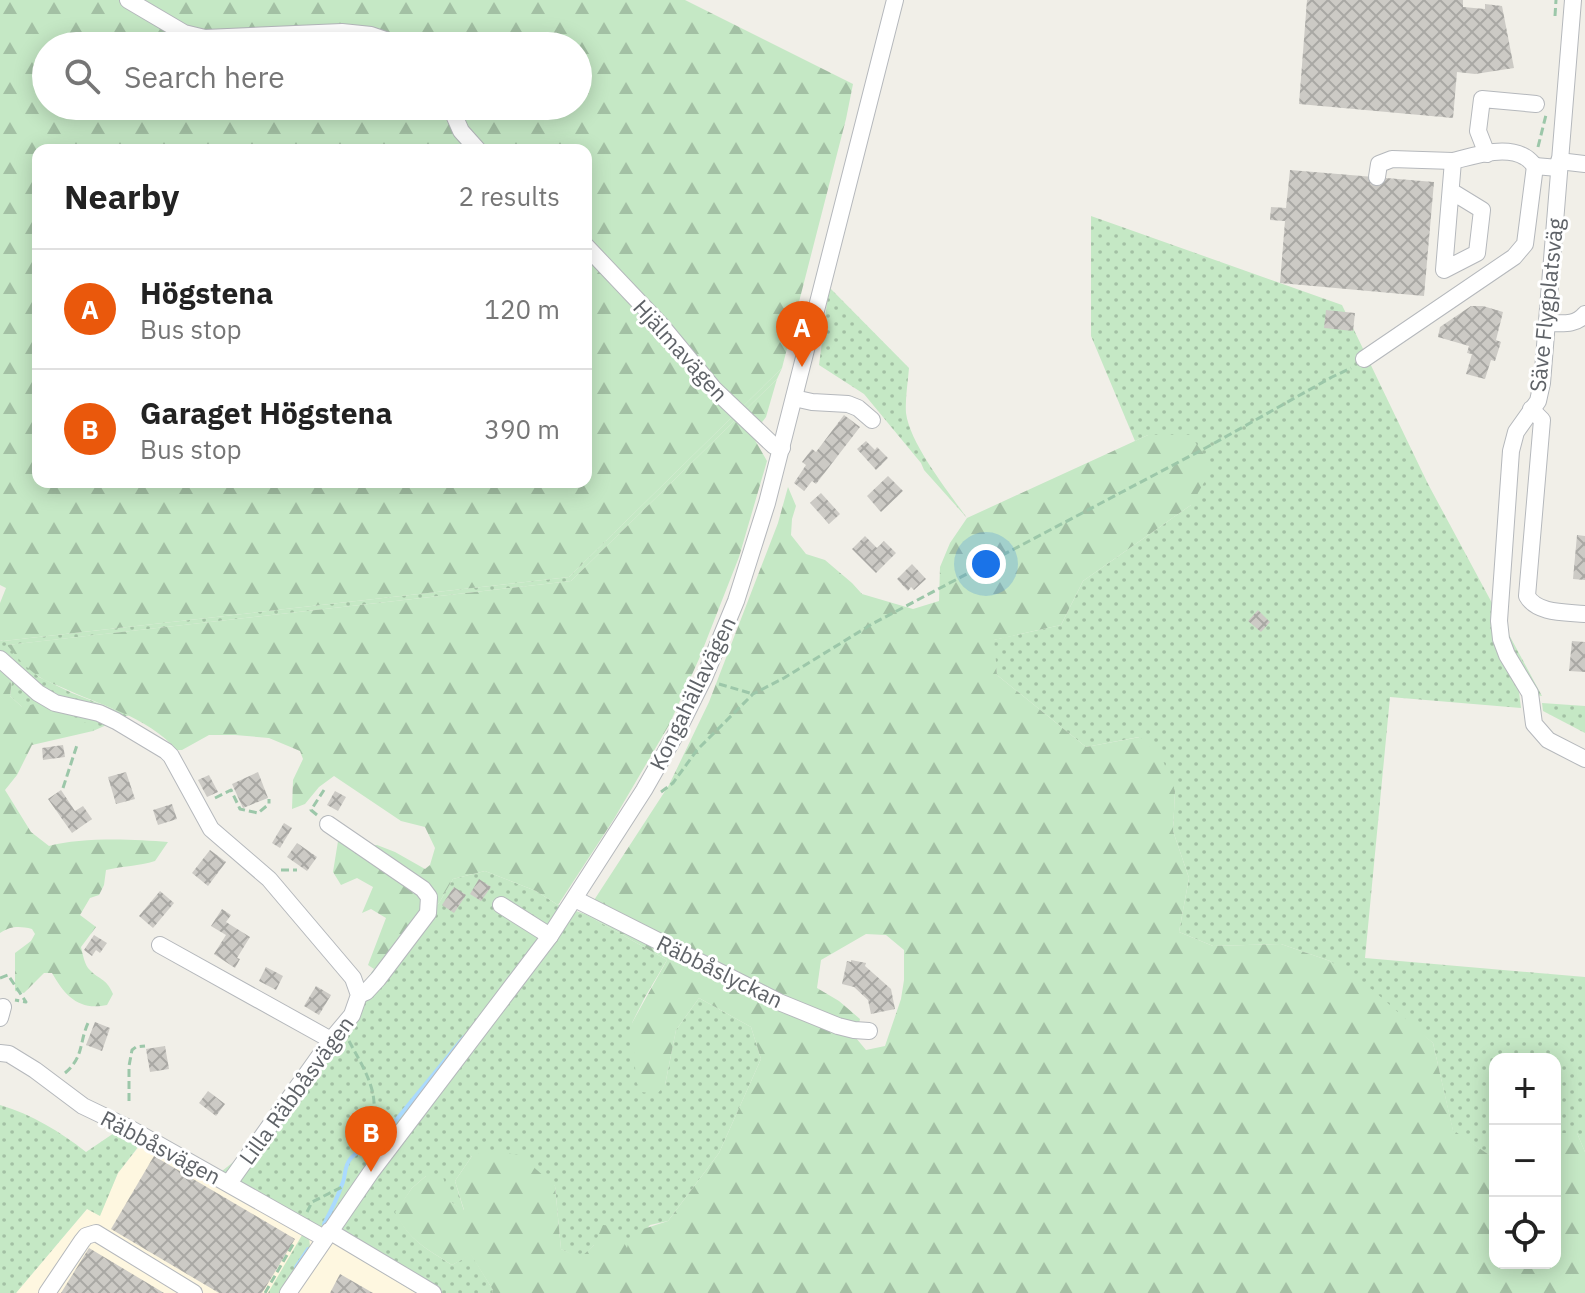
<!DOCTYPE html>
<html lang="en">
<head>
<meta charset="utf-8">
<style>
	:root { --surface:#fff; --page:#f6f6f6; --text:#222; --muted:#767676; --line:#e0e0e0; --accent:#ea580c }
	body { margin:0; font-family:"IBM Plex Sans",sans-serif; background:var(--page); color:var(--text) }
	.controls { position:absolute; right:24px; bottom:24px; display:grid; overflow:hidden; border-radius:16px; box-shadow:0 4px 20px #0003 }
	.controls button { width:72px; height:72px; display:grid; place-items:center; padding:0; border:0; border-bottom:2px solid var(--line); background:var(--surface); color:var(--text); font:40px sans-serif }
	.you { position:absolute; left:986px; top:564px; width:28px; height:28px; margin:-20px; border:6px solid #fff; border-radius:50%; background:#1a73e8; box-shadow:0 0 0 12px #1a73e833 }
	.badge { display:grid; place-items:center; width:52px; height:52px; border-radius:50%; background:var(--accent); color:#fff; font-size:26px; font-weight:700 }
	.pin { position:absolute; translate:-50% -66px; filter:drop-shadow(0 2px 4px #0008) }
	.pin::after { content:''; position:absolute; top:42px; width:28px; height:24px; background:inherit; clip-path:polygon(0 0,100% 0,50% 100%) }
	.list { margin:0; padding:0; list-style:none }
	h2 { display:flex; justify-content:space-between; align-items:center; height:104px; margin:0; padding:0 32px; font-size:34px }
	h2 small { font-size:26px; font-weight:400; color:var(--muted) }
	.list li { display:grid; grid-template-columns:52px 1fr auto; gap:24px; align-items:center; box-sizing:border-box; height:120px; padding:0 32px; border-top:2px solid var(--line) }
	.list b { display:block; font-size:30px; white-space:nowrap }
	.list p { margin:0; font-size:26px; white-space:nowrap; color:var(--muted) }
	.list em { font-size:26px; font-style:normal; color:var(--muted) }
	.icon { flex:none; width:44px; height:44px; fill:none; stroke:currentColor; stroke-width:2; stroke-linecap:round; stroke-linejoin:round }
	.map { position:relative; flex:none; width:1585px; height:1293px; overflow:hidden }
	.search { position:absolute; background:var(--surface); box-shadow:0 4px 20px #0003; left:32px; top:32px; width:560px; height:88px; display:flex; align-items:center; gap:20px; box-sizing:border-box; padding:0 28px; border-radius:44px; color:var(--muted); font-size:30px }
	.panel { position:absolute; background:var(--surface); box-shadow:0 4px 20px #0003; left:32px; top:144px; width:560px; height:344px; border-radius:16px }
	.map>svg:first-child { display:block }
	.commercial { fill:#fef7e0 }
	.grass { fill:url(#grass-dots) }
	.forest { fill:url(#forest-firs); fill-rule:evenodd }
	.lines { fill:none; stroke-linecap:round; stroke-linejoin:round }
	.stream { stroke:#aadaff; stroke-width:4 }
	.building { fill:url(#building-cross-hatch) }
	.minor-casing { stroke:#b5b8bc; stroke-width:18 }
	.path { stroke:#9cc7a9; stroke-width:3; stroke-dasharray:8 4; stroke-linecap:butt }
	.minor { stroke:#fff; stroke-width:16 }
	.labels { text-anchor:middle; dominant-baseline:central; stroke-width:6; stroke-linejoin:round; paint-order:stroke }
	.street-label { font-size:22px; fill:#5f6368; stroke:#fff }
</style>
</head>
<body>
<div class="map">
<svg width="1585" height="1293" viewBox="0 0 1585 1293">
	<defs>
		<pattern id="grass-dots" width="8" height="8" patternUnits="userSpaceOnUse" patternTransform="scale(2)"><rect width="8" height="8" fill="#c5e8c5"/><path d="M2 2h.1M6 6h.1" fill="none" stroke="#a3c0a4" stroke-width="1.8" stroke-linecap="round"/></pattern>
		<pattern id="forest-firs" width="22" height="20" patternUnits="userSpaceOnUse" patternTransform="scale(2)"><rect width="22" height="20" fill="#c5e8c5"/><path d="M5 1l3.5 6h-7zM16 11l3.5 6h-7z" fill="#a3c0a4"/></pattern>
		<pattern id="building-cross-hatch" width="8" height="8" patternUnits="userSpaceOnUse" patternTransform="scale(2)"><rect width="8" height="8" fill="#cccac5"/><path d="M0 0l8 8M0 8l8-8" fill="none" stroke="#a9a8a4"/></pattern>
	</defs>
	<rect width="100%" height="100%" fill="#f1efe8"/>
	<polygon class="commercial" points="150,1133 222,1171 351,1254 416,1293 16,1293 87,1209 100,1215 118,1173"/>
	<g class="grass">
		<polygon points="1091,216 1342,305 1428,484 1542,696 1519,692 1521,708 1390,697 1365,958 1585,977 1585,1152 1577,1133 1555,1133 1555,1059 1495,1059 1495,1159 1453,1131 1433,1043 1330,961 1281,944 1213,946 1179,932 1189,878 1173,831 1175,791 1139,737 1086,747 997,675 993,640 1061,625 1083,581 1191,505 1148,435 1135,441 1091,336"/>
		<path d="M829 287 909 368C908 382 905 398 906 413 910 444 948 491 967 518L924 470 921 463 864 394 819 365Z"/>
		<polygon points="782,368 777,379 571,581 8,645 39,677 72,693 129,715 93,731 93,728 22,707 10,696 12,680 0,669 0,640 3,641 569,577"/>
		<polygon points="1542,703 1585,706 1585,733 1543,711"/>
		<path d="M485 871 536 891 558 905 585 914 667 960 645 997 632 1023 665 1085 676 1030 699 998 751 1027 761 1059 719 1153 668 1221 650 1225 628 1249 594 1245 580 1259 561 1249 555 1186 472 1156 455 1181 464 1211 451 1202 426 1176 412 1188 396 1212C409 1241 426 1248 452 1265L471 1254 493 1290 492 1293H416L351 1254 222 1171 241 1156 374 969 419 920 439 903 453 879Z"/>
		<path d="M0 1105C33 1115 59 1131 86 1152L117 1131 142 1142 118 1173 100 1216 87 1209 16 1293H0Z"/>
		<polygon points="305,1230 309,1236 310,1247 281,1293 268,1293"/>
	</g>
	<g class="forest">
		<path d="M0 0H685L853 84 846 119 782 368 569 577 3 641 0 640V603L6 588 0 585ZM46 46H578V106H46ZM38 150H586V482H38Z"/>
		<path d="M777 379 766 417 752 435 767 461 739 557 699 659 669 725 614 819 558 905 536 891 485 871 453 879 439 903 419 920 374 969 368 965 386 918 371 909 362 913 373 887 357 878 341 885 333 872 339 835 366 846 377 845 395 852 425 869 430 865 435 848 425 827 401 821 334 776 319 787 305 804 292 809 293 780 303 759 300 751 269 738 235 735H209L182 750H177C145 715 103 707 61 687 54 684 45 681 38 676 26 668 16 656 7 645L571 581Z"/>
		<path d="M1148 435H1190L1213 467 1191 505 1083 581 1061 625 994 640 997 675 1086 747 1140 737 1162 758 1175 791 1173 831 1189 878 1179 932 1213 946 1281 944 1330 961 1374 991 1433 1043 1453 1130 1495 1159V1263H1555V1133H1577L1585 1152V1293H492L493 1290 471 1255 452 1265C426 1248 409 1241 395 1212L412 1188 426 1176 442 1174 451 1202 464 1210 455 1181 472 1156 488 1151 520 1155 555 1186 561 1249 580 1258 594 1245 603 1225 614 1226 627 1248 631 1233 668 1221 719 1153 761 1059 751 1027 699 998 676 1030 665 1085 657 1094 641 1092 636 1081 632 1023 667 960 585 914 669 785 709 702 778 523 788 487 796 506 792 519 791 535 806 554 825 560 852 583 862 594 913 609 939 601 940 567 950 543 967 518ZM866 934 886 935 904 950V980L901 999 885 1046 866 1050 856 1038 860 1019 839 1001 817 988 821 960Z"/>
		<path d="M0 669 12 680 10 696 22 707 38 703 91 725 94 728 93 731 32 745 17 775 5 790 31 832 49 846C81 837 134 839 168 842L155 861C139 866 123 866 106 870L104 885 99 895 90 898 80 915 96 927 81 947C83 955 84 962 88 968 98 980 106 977 113 994L107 1005C79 1011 65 996 52 973H44L24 993 15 991V953L31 941 35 934 32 929C19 926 11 926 0 933Z"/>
	</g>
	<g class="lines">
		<g class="stream">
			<path d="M324 1224C331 1211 338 1196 343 1182 346 1173 344 1166 351 1158 359 1149 374 1143 383 1136L464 1037"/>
			<polyline points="296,1267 308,1249"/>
		</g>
	</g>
	<g class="building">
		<polygon points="1307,0 1463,0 1463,7 1485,9 1485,4 1502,6 1514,68 1475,74 1457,72 1453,118 1299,104"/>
		<polygon points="1290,170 1434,182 1424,296 1280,283 1285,221 1270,220 1271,207 1286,208"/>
		<polygon points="1471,306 1483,306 1503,312 1496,340 1501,342 1495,361 1491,360 1485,379 1466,374 1472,354 1467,353 1469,346 1438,337 1440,327"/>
		<polygon points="1326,310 1355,313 1353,331 1324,328"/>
		<polygon points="844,415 860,427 816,484 812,481 804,491 794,483 806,465 802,462 812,449 816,452"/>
		<polygon points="866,441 875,450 877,447 888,458 876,470 857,449"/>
		<polygon points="888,476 903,491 881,512 867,496"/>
		<polygon points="821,493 840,514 829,524 810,503"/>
		<polygon points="1577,535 1585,536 1585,580 1573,579"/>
		<polygon points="865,536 877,548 884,541 896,553 876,573 852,549"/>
		<polygon points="912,564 926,579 914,590 911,587 908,591 897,579"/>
		<polygon points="1258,610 1270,622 1261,632 1248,621"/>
		<polygon points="1572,641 1585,642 1585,672 1569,671"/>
		<polygon points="63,745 65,757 43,760 42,748"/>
		<polygon points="126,772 135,799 116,804 108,777"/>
		<polygon points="258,772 268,798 243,808 232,784"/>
		<polygon points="209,775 218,792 207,797 198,780"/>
		<polygon points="61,790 75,811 83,806 92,819 72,833 48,799"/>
		<polygon points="335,791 346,797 338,811 327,805"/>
		<polygon points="172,804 177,819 158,825 153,810"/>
		<polygon points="284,823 292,828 280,848 272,843"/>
		<polygon points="297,843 317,857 307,871 287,857"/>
		<polygon points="210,850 226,862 208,886 192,873"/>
		<polygon points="479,879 491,887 481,901 470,894"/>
		<polygon points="454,887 466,895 454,913 442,905"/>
		<polygon points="160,891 174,903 153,928 139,916"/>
		<polygon points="222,909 231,915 226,922 250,937 237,958 240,959 235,968 214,954 226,935 211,926"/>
		<polygon points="94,935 107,943 100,953 96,950 92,956 84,950"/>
		<polygon points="851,960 866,963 865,966 891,989 895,1009 871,1014 868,1000 854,987 842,984 847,961 851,962"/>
		<polygon points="266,967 283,976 276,990 259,981"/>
		<polygon points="316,986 331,995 319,1015 304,1006"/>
		<polygon points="95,1022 110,1028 102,1051 86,1045"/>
		<polygon points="165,1046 169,1069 150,1072 146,1049"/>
		<polygon points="208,1091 225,1104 216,1116 199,1103"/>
		<polygon points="154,1156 295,1239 262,1293 219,1293 111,1229"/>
		<polygon points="89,1248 164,1293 61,1293"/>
		<polygon points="340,1274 373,1293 330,1293"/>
	</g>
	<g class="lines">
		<g class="minor-casing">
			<g id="minor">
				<polyline points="128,0 184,33 205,38 342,32 371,35 403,46"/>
				<polyline points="1573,0 1542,383 1538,401 1516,432 1511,451 1499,621 1501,639 1507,655 1530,693 1534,724 1548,740 1585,759"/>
				<polyline points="450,106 461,131 478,150"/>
				<polyline points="1487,154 1478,131 1482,99 1536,104"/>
				<polyline points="1559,161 1585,164"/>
				<polyline points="1377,177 1379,164 1392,159 1453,161"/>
				<path d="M1451 191 1482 210 1477 253 1444 270 1453 161C1473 156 1505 145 1525 157 1529 159 1532 163 1535 166"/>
				<polyline points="586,246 661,325 714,389 774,446 782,448"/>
				<path d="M1547 323C1562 323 1575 326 1585 314"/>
				<polyline points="1364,359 1514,257 1525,244 1535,166 1558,168"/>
				<polyline points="794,398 812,402 848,404 858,408 872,420"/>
				<path d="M1531 409 1542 420 1527 596C1537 614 1566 612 1585 614"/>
				<polyline points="0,659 38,693 55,703 99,713 116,721 166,751 171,756 211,829 269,879 353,978 359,995 352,1015 331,1040 229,1183"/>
				<polyline points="328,824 423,889 429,897 428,913 378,979 366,992 359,995"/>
				<polyline points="575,899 779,1002 838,1026 854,1030 869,1031"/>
				<polyline points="501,905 550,936"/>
				<polyline points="160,945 331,1040"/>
				<polyline points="0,1018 3,1007"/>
				<polyline points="0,1053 9,1054 35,1070 83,1106 131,1129 324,1238"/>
				<polyline points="329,1231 433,1293"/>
				<polyline points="47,1293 82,1241 86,1236 96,1233 194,1293"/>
				<polyline points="288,1293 371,1172 550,936 644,790 677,732 704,678 736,601 767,503 895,0"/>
			</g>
		</g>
		<g class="path">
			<polyline points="1555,16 1556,0"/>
			<polyline points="1538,147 1546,115"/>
			<polyline points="719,684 753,694"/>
			<polyline points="63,788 77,745"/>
			<polyline points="661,792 673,783 697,750 753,694 784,678 872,624 1211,445 1332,377 1351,368"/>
			<polyline points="215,798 231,790 240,809 258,813 269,804 269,799"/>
			<polyline points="317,815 311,810 324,790"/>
			<polyline points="281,870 297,870"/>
			<polyline points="0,978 8,975 26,1002 15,1000"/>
			<path d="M349 1041C358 1058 369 1075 373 1094 376 1111 372 1122 380 1138"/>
			<path d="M65 1073C84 1057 79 1043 88 1023"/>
			<polyline points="129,1101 129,1066 132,1050 136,1047 145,1046"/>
			<polyline points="307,1212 312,1202 342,1187"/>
			<polyline points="265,1293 295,1241"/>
		</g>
		<use href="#minor" class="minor"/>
	</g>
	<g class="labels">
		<g class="street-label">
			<text transform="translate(1546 305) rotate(-84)">Säve Flygplatsväg</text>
			<text transform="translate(681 350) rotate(48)">Hjälmavägen</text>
			<text transform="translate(692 693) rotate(-64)">Kongahällavägen</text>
			<text transform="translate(720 971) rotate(26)">Räbbåslyckan</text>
			<text transform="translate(296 1090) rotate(-54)">Lilla Räbbåsvägen</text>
			<text transform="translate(161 1147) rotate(28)">Räbbåsvägen</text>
		</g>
	</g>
</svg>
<div class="controls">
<button>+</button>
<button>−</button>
<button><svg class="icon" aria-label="locate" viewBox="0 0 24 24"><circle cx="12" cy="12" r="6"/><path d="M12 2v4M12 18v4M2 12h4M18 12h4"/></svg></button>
</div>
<div class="you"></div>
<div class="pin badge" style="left:802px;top:367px">A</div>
<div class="pin badge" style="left:371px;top:1172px">B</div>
<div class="search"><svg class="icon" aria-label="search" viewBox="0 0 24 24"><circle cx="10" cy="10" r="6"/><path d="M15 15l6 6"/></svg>Search here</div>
<section class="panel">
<h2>Nearby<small>2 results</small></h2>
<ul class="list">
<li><span class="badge">A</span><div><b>Högstena</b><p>Bus stop</p></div><em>120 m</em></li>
<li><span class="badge">B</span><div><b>Garaget Högstena</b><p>Bus stop</p></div><em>390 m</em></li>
</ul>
</section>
</div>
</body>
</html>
